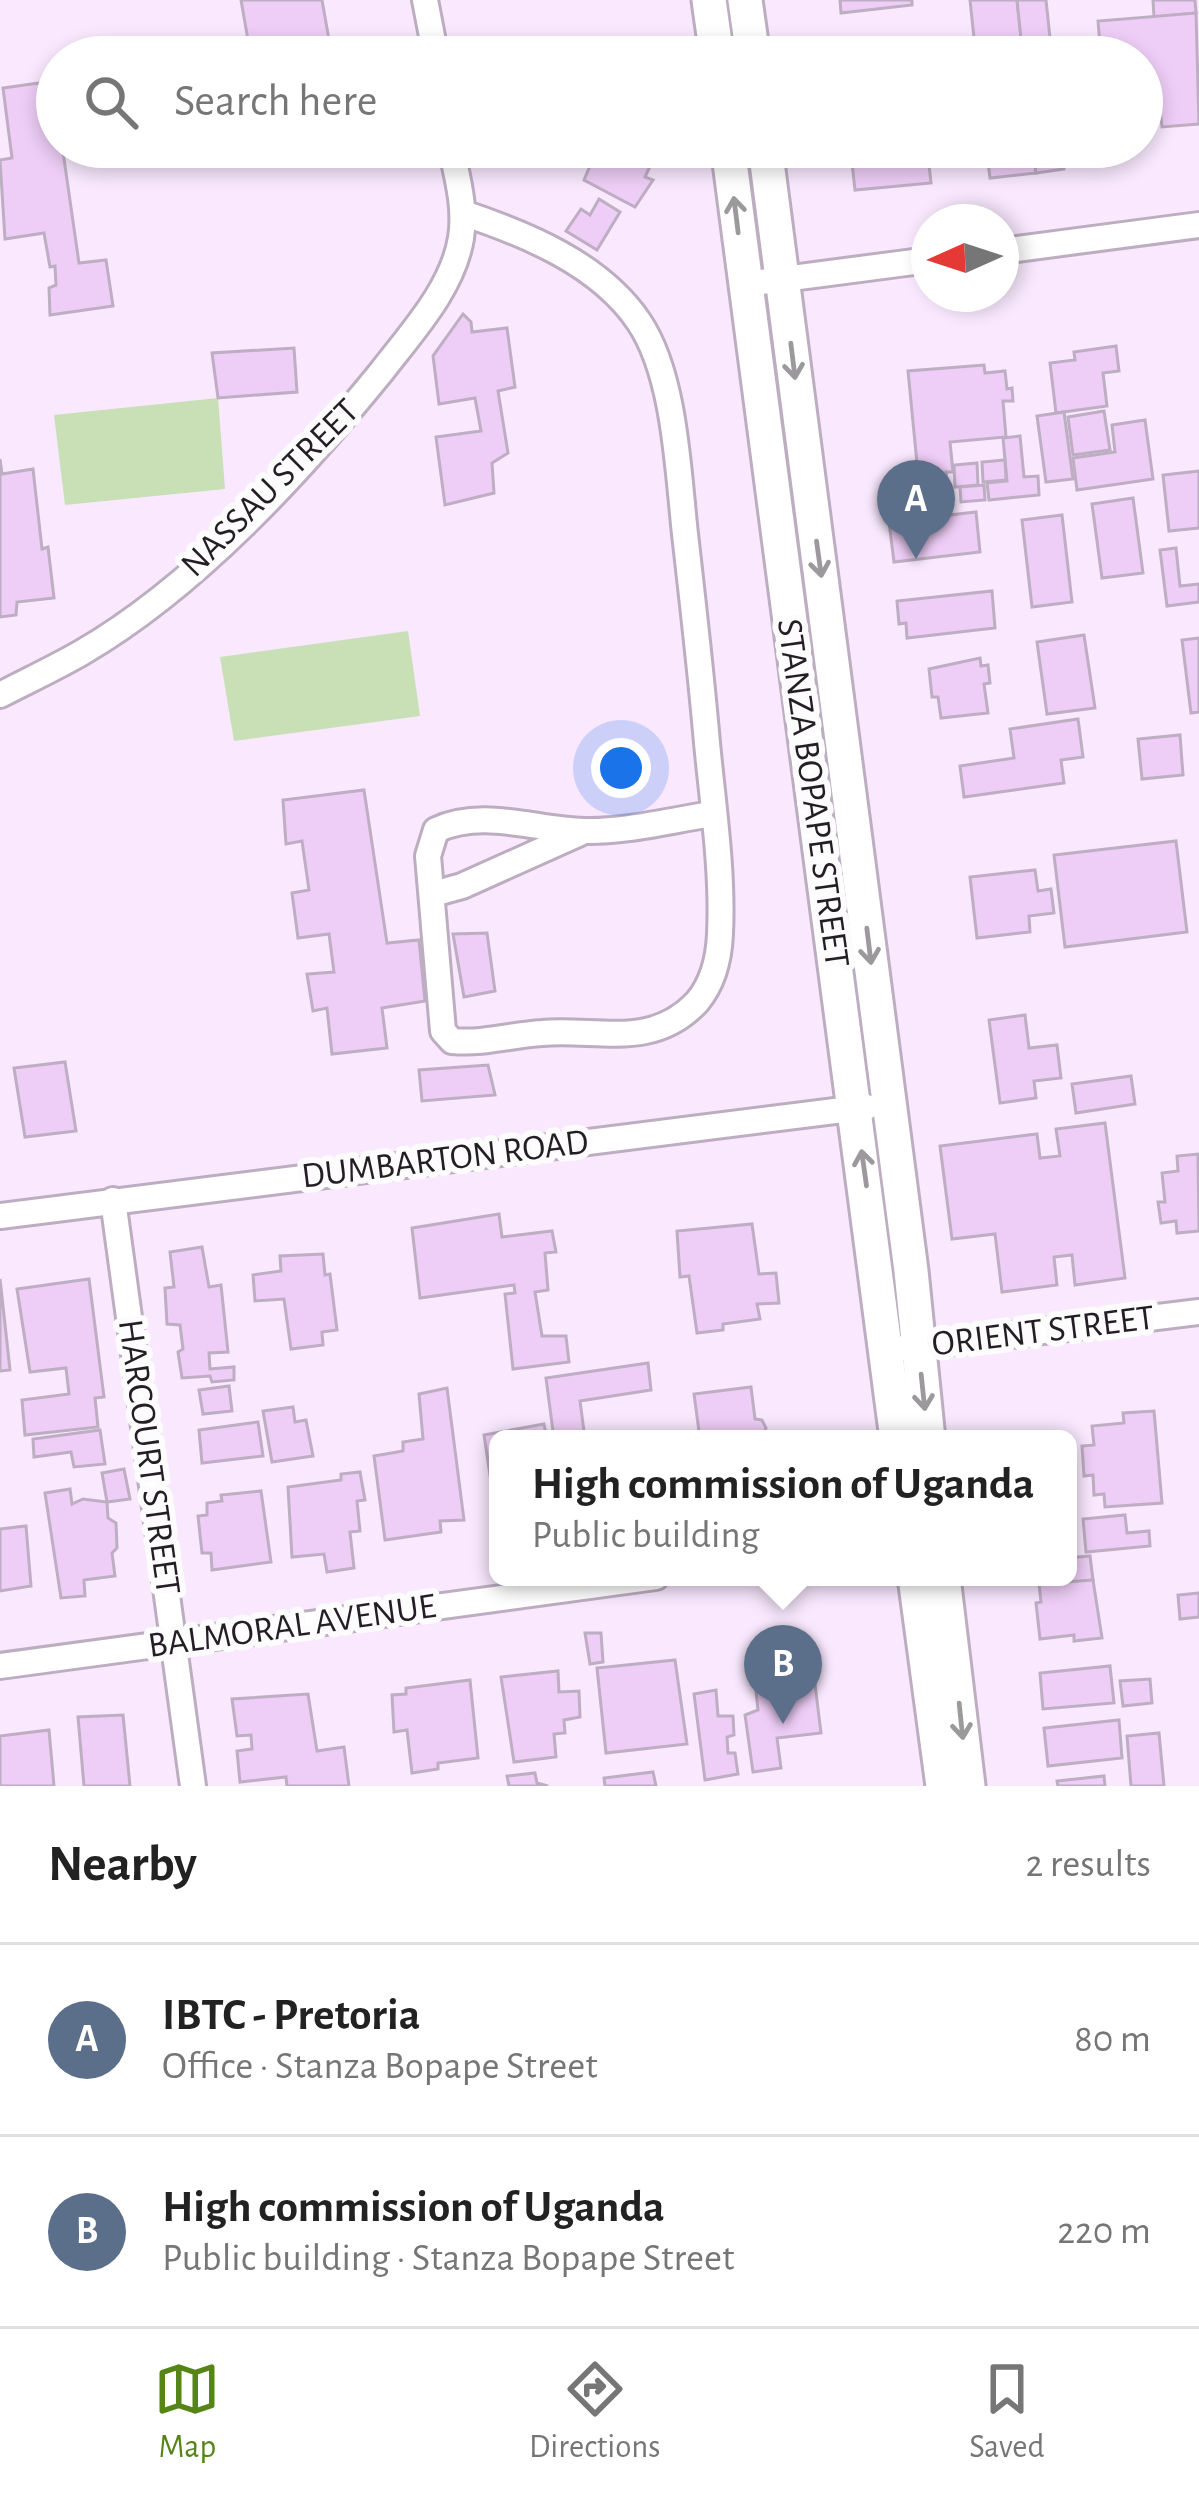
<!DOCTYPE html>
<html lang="en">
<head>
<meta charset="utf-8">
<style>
	:root { --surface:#fff; --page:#f6f6f6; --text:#222; --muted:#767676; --line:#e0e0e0; --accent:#558516 }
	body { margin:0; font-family:"Alegreya Sans",sans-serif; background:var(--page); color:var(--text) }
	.compass { position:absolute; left:911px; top:204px; width:108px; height:108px; border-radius:50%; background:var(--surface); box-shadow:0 6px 18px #0003; rotate:267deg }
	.you { position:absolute; left:621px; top:768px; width:42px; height:42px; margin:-30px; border:9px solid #fff; border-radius:50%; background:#1a73e8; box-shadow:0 0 0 18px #1a73e833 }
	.badge { display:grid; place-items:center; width:78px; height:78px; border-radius:50%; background:var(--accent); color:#fff; font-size:39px; font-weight:700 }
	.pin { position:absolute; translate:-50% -99px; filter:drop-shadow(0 3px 6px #0008) }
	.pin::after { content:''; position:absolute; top:63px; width:42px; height:36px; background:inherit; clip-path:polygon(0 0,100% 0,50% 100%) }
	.popup { position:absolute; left:489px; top:1430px; width:588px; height:156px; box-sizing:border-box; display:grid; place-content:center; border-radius:18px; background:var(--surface); filter:drop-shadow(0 3px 9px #0005); font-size:39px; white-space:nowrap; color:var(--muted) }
	.popup b { font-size:45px; color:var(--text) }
	.popup::after { content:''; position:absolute; left:50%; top:100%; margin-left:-24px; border:24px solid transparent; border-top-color:var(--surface) }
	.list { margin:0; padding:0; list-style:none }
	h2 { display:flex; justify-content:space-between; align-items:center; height:156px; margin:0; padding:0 48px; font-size:51px }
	h2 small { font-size:39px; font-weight:400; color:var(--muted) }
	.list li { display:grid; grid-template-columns:78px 1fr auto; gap:36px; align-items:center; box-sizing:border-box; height:192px; padding:0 48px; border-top:3px solid var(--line) }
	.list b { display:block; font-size:45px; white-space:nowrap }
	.list p { margin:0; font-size:39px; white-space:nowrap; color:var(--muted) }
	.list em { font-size:39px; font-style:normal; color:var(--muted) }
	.icon { flex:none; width:66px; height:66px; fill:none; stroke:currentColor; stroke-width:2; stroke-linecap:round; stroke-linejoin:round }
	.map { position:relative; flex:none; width:1199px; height:1786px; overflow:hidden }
	.search { position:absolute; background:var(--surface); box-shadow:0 6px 18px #0003; left:36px; right:36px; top:36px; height:132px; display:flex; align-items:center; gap:30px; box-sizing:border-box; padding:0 42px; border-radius:66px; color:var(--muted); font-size:45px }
	.sheet { height:540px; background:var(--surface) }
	nav { display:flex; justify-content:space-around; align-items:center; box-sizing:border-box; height:168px; border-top:3px solid var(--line); background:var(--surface); font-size:33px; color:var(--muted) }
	nav a { display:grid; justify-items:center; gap:6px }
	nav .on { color:var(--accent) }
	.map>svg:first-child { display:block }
	.green { fill:#c9e0b6 }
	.building { fill:#eecdf6; stroke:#beaec3; stroke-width:3 }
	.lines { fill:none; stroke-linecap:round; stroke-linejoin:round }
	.street-casing { stroke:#bdadc1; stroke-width:30 }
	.secondary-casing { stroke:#bdadc1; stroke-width:39 }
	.street { stroke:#fff; stroke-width:24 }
	.secondary { stroke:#fff; stroke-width:33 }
	.oneway { stroke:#9c999c }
	.labels { text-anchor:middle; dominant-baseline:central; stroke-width:12; stroke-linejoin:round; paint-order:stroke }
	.street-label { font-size:36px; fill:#231d24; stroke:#fcfcfc }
</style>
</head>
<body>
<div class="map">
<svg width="1199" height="1786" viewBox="0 0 1199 1786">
	<rect width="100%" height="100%" fill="#f9e8fe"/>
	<g class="green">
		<polygon points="218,398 225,489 65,505 54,415"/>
		<polygon points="408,631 420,716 234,741 220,657"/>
	</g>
	<g class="building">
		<polygon points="241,0 322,0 332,57 251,57"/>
		<polygon points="840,0 912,0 912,5 841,13"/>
		<polygon points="970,0 1017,0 1023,57 976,57"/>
		<polygon points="1017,0 1046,0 1052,57 1023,57"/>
		<polygon points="1153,0 1195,0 1196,13 1154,17"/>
		<polygon points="1196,13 1199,124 1162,127 1159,100 1142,101 1142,57 1101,57 1098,21"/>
		<polygon points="547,40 550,57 501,57 505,56 504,49"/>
		<polygon points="955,42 956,57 925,57 924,45"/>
		<polygon points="39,83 43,117 57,115 57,147 95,147 63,152 79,263 106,260 113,306 50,315 49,288 56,285 55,266 50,267 44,233 5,239 0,160 12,158 3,88"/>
		<polygon points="252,147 323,147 322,164 251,164"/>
		<polygon points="598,147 659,147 645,177 653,180 635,207 584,180"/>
		<polygon points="824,147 927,147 931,183 855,190 852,163 826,166"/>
		<polygon points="986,147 1033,147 1036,173 990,178"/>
		<polygon points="1033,147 1062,147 1064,169 1036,173"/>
		<polygon points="599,199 620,212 597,250 566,231 581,209 590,215"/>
		<polygon points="463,314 471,322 472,332 507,328 515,387 498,391 508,453 492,463 494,493 445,505 436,437 481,431 475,398 439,404 433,356"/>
		<polygon points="1116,346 1119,371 1103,373 1107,406 1056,413 1050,363 1075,360 1074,352"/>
		<polygon points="294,348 297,392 218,398 212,353"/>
		<polygon points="984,365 985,373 1005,371 1007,389 1012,388 1013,401 1003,401 1006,437 950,442 953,472 946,472 947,482 919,484 908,371"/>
		<polygon points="1104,411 1110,450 1073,455 1068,417"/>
		<polygon points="1064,412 1073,479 1046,482 1037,416"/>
		<polygon points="1145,420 1153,479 1077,490 1073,458 1115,452 1112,425"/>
		<polygon points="1020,436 1024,477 1038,476 1039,495 989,500 987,483 1007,481 1003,438"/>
		<polygon points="0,459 2,474 33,469 42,549 48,547 54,598 17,602 16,615 0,617"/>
		<polygon points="1005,460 1006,480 983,482 982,462"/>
		<polygon points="977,463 978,485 955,487 954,465"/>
		<polygon points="1199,471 1199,528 1169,531 1163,475"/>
		<polygon points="984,485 985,500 961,502 960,487"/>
		<polygon points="1133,498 1143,573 1102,578 1092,504"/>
		<polygon points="976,512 980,552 894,562 889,522"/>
		<polygon points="1062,515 1072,602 1032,607 1022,520"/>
		<polygon points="1176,548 1180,586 1199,584 1199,602 1167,606 1160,550"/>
		<polygon points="992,591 995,628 907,638 906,623 899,624 897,601"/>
		<polygon points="1084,635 1095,708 1047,714 1037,642"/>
		<polygon points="1199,638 1199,712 1191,713 1182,640"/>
		<polygon points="980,658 981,666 988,665 990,683 984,684 988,713 941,718 938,697 932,697 929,669"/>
		<polygon points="1078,719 1083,757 1061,760 1064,783 964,797 960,766 1014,758 1010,729"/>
		<polygon points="1180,735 1183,775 1142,779 1138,739"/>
		<polygon points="364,790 387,943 419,940 425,1001 382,1008 387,1048 332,1054 327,1008 313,1011 307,974 334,972 329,934 298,938 292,893 309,890 302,841 286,844 283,800"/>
		<polygon points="1176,841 1187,932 1065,947 1054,855"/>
		<polygon points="1035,870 1038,891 1051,889 1054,913 1029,916 1030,932 977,938 970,877"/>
		<polygon points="487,933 495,991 464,997 453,934"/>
		<polygon points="1025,1015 1029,1048 1057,1045 1061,1078 1034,1081 1036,1098 1000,1103 989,1020"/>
		<polygon points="65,1062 76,1131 25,1137 14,1068"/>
		<polygon points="488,1065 495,1095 422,1101 419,1070"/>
		<polygon points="1131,1076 1135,1104 1076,1113 1072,1084"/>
		<polygon points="1105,1123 1125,1278 1075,1285 1072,1255 1054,1257 1057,1285 1002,1292 995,1234 952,1239 940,1146 1037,1134 1040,1158 1060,1156 1056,1129"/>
		<polygon points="1198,1154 1199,1231 1177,1233 1176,1221 1161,1223 1158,1202 1165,1202 1162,1173 1178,1171 1177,1156"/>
		<polygon points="499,1214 502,1237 552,1231 556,1252 545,1253 548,1290 535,1292 542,1336 566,1336 569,1362 513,1369 505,1294 515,1293 514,1285 420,1298 412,1228"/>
		<polygon points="752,1224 759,1274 776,1273 779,1303 757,1304 760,1319 723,1324 723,1330 697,1333 689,1276 680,1277 677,1231"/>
		<polygon points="202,1247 209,1287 221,1285 228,1352 209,1353 210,1369 234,1367 234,1380 212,1382 210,1376 182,1378 178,1352 183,1349 180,1325 167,1324 165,1288 174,1287 170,1252"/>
		<polygon points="323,1254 325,1275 330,1274 337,1330 322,1332 323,1345 291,1349 284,1299 255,1301 253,1275 281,1271 280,1256"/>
		<polygon points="0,1279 10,1370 0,1371"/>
		<polygon points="89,1279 104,1397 95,1398 98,1427 25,1435 22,1400 69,1394 66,1368 30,1372 17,1289"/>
		<polygon points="648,1363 651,1390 580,1401 585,1439 554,1439 546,1378"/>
		<polygon points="229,1386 232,1411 203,1414 199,1390"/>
		<polygon points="751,1387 755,1419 762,1420 766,1428 762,1436 700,1439 694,1394"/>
		<polygon points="447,1388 464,1520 440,1521 441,1532 385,1540 374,1456 403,1451 403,1442 423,1439 419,1394"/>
		<polygon points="293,1407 295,1422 306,1420 313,1456 272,1462 263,1411"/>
		<polygon points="1154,1411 1162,1503 1105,1507 1104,1494 1094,1495 1093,1475 1084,1476 1082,1446 1094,1445 1092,1426 1124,1423 1123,1413"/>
		<polygon points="258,1422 263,1456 202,1463 199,1430"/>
		<polygon points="544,1424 547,1439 498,1439 496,1515 484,1435"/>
		<polygon points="100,1430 105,1464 74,1467 71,1452 34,1457 33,1439"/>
		<polygon points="124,1469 130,1499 107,1502 102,1473"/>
		<polygon points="360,1472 365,1500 357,1501 360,1531 350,1532 354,1568 327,1572 324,1554 292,1557 288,1487 341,1480 341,1474"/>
		<polygon points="70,1489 72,1504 83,1499 107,1502 108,1518 116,1523 117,1548 112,1553 115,1576 84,1580 85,1596 61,1598 45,1493"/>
		<polygon points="261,1491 271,1562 212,1570 211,1553 202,1553 198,1516 207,1515 207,1503 222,1501 221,1495"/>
		<polygon points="1125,1515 1127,1533 1149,1531 1150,1546 1086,1552 1083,1519"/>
		<polygon points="26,1526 31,1586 0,1591 0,1529"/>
		<polygon points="1090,1556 1093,1580 1065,1583 1068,1558"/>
		<polygon points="1093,1580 1102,1638 1074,1641 1074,1635 1040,1639 1036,1603 1041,1602 1039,1584"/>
		<polygon points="1199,1593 1199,1617 1180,1619 1178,1595"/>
		<polygon points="585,1633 601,1633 603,1662 590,1664"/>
		<polygon points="675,1660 687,1744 606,1753 597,1668"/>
		<polygon points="1110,1666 1114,1703 1043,1709 1040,1673"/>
		<polygon points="799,1669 800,1687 815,1684 821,1733 777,1738 781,1768 753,1772 745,1715 758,1710 754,1672"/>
		<polygon points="558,1671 559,1692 579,1691 580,1717 564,1720 565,1733 554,1734 556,1757 514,1762 501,1677"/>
		<polygon points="1150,1679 1152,1703 1123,1706 1120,1681"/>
		<polygon points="470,1680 478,1758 438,1763 438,1769 412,1773 407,1730 394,1732 392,1695 406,1694 406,1688"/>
		<polygon points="716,1690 718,1716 733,1716 734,1735 727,1737 728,1753 735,1753 738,1774 705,1780 694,1694"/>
		<polygon points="308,1694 317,1751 344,1747 349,1786 287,1786 286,1777 240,1782 237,1751 252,1749 251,1735 237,1736 232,1699"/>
		<polygon points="123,1715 130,1786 84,1786 78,1717"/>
		<polygon points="1119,1720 1122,1758 1048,1766 1044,1728"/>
		<polygon points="49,1730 54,1786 0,1786 0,1736"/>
		<polygon points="1159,1733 1164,1786 1131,1786 1127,1736"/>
		<polygon points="653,1772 656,1786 605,1786 604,1778"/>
		<polygon points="535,1773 537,1783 548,1786 509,1786 507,1776"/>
		<polygon points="1104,1776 1105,1786 1058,1786 1057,1781"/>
	</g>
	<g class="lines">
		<g class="street-casing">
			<g id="street">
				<polyline points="425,0 436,57"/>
				<path d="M463 213C526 234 600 264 639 322 675 375 678 471 685 534 693 604 701 673 707 743 713 806 723 871 720 934 719 958 713 983 697 1002 652 1050 597 1028 542 1033 511 1035 484 1044 452 1041L443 1031 428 856 436 830C483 808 535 830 584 831 627 832 671 820 713 814"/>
				<polyline points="1001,251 1199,225"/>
				<polyline points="745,284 929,260"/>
				<path d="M0 695C27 681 55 668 81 653 195 587 300 472 382 371 412 332 453 288 461 238 466 207 457 177 451 147"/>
				<polyline points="433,894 462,886 580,833"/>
				<polyline points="113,1200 193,1786"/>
				<polyline points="0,1216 867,1107"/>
				<polyline points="904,1348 1199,1312"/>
				<polyline points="0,1666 656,1577"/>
			</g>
		</g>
		<g class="secondary-casing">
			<g id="secondary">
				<polyline points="709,0 717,57"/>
				<polyline points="745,0 753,57"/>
				<polyline points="728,147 897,1439"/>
				<polyline points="765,147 911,1271 928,1439"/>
				<polyline points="915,1577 943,1786"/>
				<polyline points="943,1577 968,1786"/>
			</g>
		</g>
		<use href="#street" class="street"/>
		<use href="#secondary" class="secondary"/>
	</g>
	<defs><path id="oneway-shaft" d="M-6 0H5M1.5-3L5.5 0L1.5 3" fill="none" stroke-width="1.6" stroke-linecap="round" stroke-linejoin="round" transform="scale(3)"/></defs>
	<g class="oneway">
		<use href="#oneway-shaft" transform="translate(736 215) rotate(-97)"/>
		<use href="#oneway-shaft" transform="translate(793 361) rotate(83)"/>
		<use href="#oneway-shaft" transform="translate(819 559) rotate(82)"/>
		<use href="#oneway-shaft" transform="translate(869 946) rotate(83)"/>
		<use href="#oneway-shaft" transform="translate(864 1168) rotate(-98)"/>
		<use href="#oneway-shaft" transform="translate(923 1392) rotate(84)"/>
		<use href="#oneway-shaft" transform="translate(961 1721) rotate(84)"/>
	</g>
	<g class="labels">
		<g class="street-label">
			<text transform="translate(270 488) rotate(-45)">NASSAU STREET</text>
			<text transform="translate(813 793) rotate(82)">STANZA BOPAPE STREET</text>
			<text transform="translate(445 1159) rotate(-7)">DUMBARTON ROAD</text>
			<text transform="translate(1043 1331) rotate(-7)">ORIENT STREET</text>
			<text transform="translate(149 1457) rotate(82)">HARCOURT STREET</text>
			<text transform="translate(292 1626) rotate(-8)">BALMORAL AVENUE</text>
		</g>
	</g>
</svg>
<svg class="compass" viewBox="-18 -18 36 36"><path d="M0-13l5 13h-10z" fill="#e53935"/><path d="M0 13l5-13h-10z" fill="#767676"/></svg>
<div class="you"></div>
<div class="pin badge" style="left:916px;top:559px;background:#5c6f8a">A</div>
<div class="pin badge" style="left:783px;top:1724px;background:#5c6f8a">B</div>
<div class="popup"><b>High commission of Uganda</b>Public building</div>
<div class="search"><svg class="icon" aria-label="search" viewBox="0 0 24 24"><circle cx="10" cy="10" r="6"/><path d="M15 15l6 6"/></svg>Search here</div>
</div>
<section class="sheet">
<h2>Nearby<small>2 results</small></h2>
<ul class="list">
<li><span class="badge" style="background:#5c6f8a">A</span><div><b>IBTC - Pretoria</b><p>Office · Stanza Bopape Street</p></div><em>80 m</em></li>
<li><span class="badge" style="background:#5c6f8a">B</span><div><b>High commission of Uganda</b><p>Public building · Stanza Bopape Street</p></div><em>220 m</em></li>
</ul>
</section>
<nav>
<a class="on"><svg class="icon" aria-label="map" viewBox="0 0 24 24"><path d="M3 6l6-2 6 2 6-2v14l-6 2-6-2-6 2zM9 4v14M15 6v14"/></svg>Map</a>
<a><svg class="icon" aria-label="directions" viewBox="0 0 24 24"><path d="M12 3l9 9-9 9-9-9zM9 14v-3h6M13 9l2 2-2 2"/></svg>Directions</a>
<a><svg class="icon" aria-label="saved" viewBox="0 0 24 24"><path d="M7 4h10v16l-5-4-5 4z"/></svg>Saved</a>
</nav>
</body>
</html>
